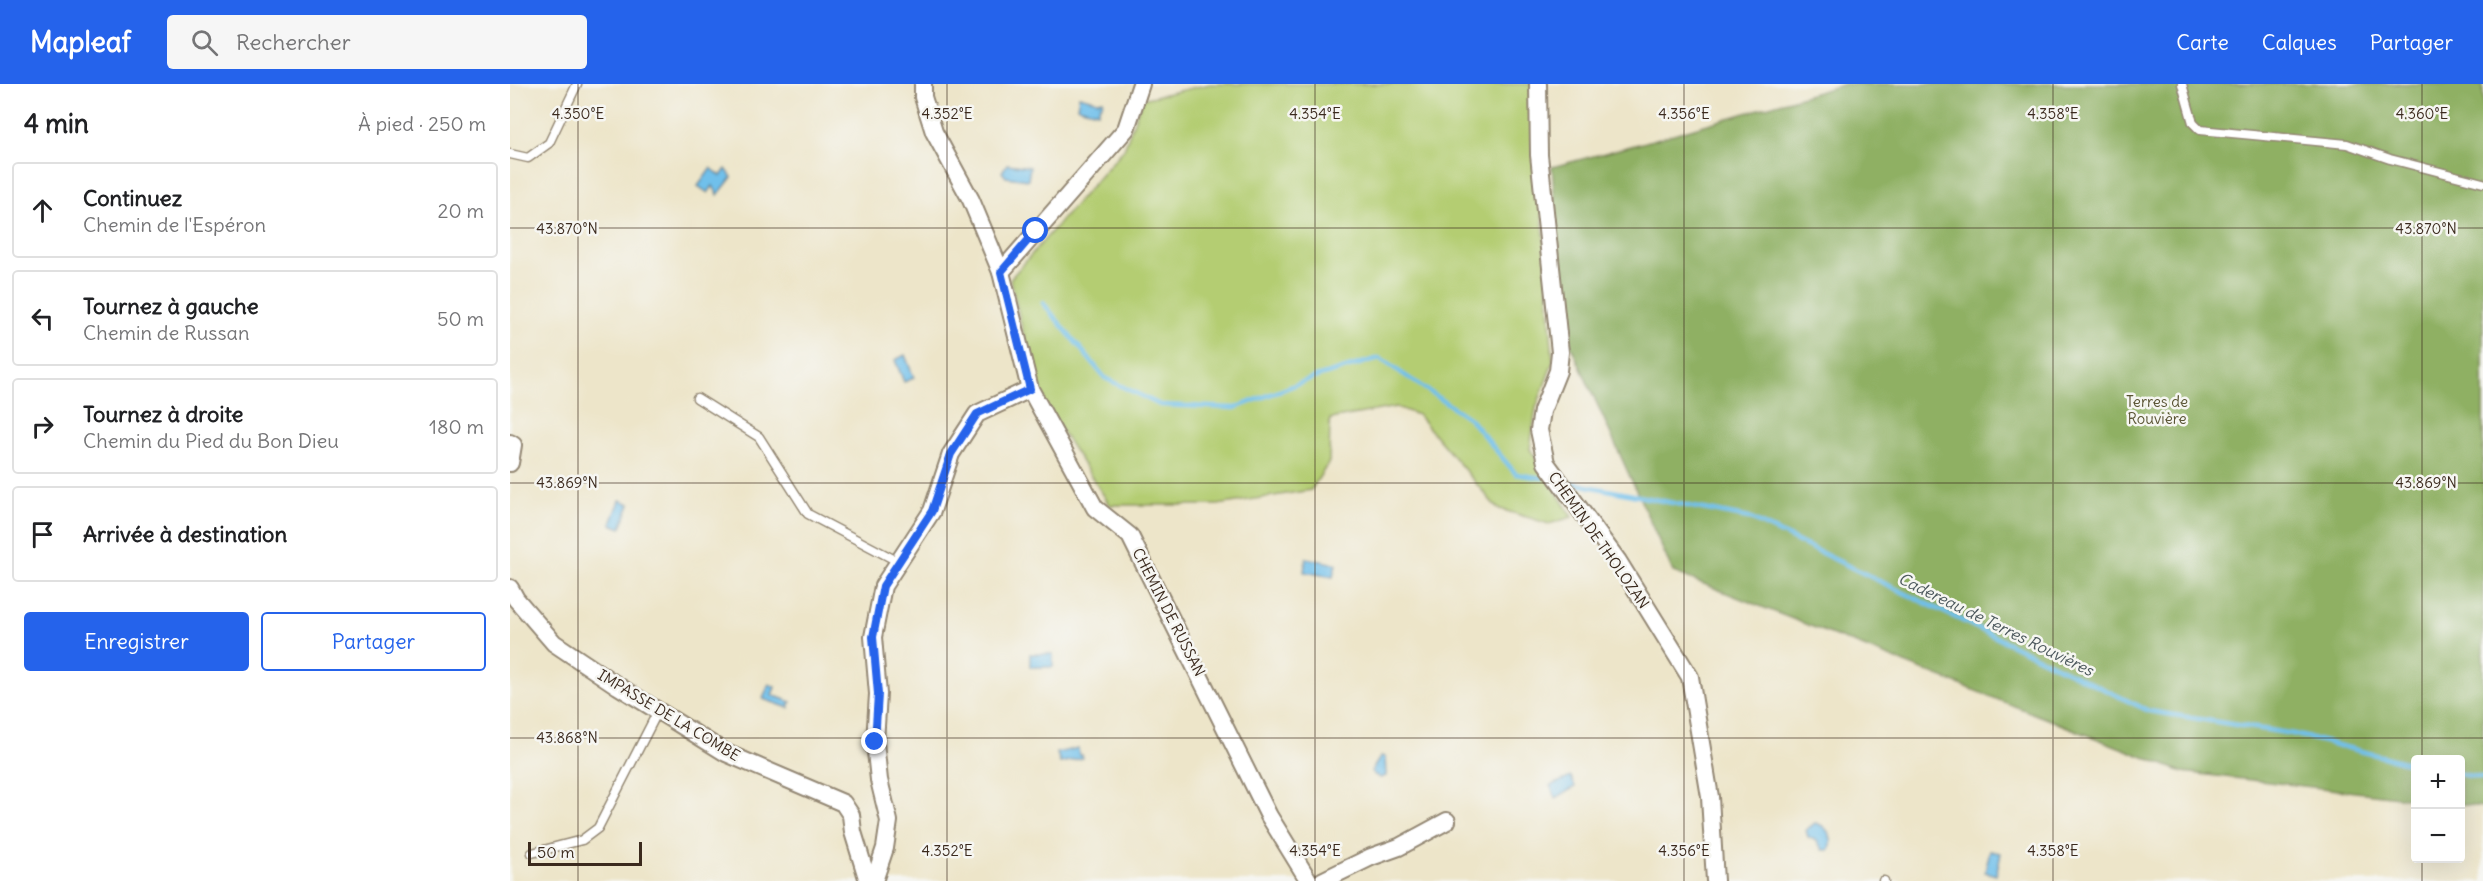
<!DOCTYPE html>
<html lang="fr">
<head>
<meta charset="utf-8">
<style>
	:root { --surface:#fff; --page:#f6f6f6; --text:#202124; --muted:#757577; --line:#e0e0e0; --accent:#2563eb }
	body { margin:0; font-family:Delius,sans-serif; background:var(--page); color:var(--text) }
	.controls { position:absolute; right:18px; bottom:18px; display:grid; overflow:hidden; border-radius:6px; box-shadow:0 6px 24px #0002 }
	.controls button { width:54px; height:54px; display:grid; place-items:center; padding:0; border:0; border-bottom:2px solid var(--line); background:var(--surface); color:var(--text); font:30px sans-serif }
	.scale { position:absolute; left:18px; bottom:15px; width:114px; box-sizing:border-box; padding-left:6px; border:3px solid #3b2a1e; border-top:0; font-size:16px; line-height:21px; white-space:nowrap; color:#3b2a1e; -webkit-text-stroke:4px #f6f6f2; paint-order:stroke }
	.stop { position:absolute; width:18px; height:18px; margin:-14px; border:4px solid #2563eb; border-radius:50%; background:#fff }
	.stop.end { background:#2563eb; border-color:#fff; box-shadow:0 2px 6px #0008 }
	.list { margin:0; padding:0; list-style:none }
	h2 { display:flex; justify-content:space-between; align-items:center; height:78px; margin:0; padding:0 24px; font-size:26px }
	h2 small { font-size:20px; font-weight:400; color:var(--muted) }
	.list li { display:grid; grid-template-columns:39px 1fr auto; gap:18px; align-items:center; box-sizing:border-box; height:96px; margin:0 12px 12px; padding:0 12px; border:2px solid var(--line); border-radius:6px }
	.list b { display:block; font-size:22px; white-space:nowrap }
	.list p { margin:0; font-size:20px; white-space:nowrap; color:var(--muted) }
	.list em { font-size:20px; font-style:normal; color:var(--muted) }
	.actions { display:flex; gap:12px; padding:18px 24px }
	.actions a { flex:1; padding:14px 0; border:2px solid var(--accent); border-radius:6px; text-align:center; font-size:21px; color:var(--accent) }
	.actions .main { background:var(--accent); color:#fff }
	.icon { flex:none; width:33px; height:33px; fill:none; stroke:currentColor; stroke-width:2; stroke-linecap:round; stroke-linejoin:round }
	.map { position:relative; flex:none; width:1973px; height:797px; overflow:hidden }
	header { display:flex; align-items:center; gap:36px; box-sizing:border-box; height:84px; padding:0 30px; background:var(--accent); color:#fff }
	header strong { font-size:28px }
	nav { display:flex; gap:33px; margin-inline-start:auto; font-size:21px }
	.search { width:420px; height:54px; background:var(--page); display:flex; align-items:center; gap:15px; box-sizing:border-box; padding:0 21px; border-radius:6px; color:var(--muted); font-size:22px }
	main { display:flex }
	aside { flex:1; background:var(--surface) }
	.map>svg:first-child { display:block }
	.green { fill:#b4cd72; stroke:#787c48; stroke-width:1.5 }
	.forest { fill:#8fb064; stroke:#656d41; stroke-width:1.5 }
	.water { fill:#70c0eb; stroke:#567584; stroke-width:1.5 }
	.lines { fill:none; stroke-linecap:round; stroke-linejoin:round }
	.stream { stroke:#70c0eb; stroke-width:4.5 }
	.service-casing { stroke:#948874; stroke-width:11 }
	.minor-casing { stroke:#948874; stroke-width:20 }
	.service { stroke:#fff; stroke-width:8 }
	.minor { stroke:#fff; stroke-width:16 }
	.route { stroke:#2563eb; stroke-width:8 }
	.ticks { fill:none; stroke:#3b2a1e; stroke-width:1.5; stroke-opacity:0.45 }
	.labels { text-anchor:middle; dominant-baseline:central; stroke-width:5; stroke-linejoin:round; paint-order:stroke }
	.park-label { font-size:15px; fill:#595333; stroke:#f6f6f2 }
	.street-label { font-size:15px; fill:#3b2a1e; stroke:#f6f6f2 }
	.water-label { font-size:16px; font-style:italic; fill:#4b575c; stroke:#f6f6f2 }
	.ticks-label { font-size:15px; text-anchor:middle; fill:#3b2a1e; stroke:#f6f6f2; stroke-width:5; stroke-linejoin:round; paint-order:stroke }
</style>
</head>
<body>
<header>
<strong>Mapleaf</strong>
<div class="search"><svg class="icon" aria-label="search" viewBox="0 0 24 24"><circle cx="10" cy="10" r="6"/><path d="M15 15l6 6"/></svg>Rechercher</div>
<nav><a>Carte</a><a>Calques</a><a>Partager</a></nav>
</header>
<main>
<aside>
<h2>4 min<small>À pied · 250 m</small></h2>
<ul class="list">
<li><svg class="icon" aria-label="ahead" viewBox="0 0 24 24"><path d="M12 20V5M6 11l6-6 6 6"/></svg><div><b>Continuez</b><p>Chemin de l'Espéron</p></div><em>20 m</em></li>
<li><svg class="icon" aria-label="left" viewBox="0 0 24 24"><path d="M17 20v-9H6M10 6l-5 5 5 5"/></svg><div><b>Tournez à gauche</b><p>Chemin de Russan</p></div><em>50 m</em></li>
<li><svg class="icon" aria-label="right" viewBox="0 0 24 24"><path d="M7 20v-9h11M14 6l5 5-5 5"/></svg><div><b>Tournez à droite</b><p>Chemin du Pied du Bon Dieu</p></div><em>180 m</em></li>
<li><svg class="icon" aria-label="arrive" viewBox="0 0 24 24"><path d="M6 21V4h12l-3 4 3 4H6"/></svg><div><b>Arrivée à destination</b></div></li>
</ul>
<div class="actions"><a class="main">Enregistrer</a><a>Partager</a></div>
</aside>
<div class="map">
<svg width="1973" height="797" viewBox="0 0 1973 797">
	<rect width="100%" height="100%" fill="#f6f6f2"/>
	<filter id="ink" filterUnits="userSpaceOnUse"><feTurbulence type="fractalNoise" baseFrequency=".0167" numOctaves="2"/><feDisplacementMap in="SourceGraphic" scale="12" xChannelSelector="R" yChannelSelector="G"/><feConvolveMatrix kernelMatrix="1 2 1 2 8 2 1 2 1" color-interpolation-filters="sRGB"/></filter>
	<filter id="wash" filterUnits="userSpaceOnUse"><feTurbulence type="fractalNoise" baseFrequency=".008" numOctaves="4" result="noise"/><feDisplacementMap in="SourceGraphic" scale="24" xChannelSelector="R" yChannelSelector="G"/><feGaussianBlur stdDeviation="1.35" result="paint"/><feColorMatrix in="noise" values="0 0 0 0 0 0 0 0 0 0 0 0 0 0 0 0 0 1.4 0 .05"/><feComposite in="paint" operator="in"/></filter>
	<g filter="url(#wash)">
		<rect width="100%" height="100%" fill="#ede5c9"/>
		<polygon class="green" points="700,0 1023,0 1043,278 1026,324 1020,365 1062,433 1039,440 987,424 908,331 886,323 820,335 819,378 801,406 708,421 600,421 539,328 525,296 500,195 614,65 632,15"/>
		<polygon class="forest" points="1335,0 1973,0 1973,723 1951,720 1950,676 1906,676 1905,715 1672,688 1163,488 1056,251 1042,83 1136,58"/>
		<g class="water">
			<polygon points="569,12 588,17 593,16 592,21 590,21 588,28 567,23"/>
			<polygon points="497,80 520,83 518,96 496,93 492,88"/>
			<polygon points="201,84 211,92 216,85 222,93 208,111 203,102 198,109 188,102"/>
			<polygon points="395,271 404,294 394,298 385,276"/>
			<polygon points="110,416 120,420 111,444 101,440"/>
			<polygon points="796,474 826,480 823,493 794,488"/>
			<rect x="520" y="570" width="23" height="13"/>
			<polygon points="259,600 265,603 262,611 281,618 279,624 253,615"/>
			<polygon points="568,664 569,671 572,671 573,674 550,679 547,669"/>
			<polygon points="871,672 875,673 876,692 870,694 863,690 862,686"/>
			<polygon points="1061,693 1065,703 1046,714 1040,702"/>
			<path d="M1305 739C1316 741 1326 755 1319 766H1313L1307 757 1298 753 1296 746Z"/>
			<polygon points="1480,767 1491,769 1486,791 1475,788"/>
		</g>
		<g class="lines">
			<g class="stream">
				<polyline points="533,219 595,294 650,321 725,324 803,294 869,274 959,334 1006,390 1032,394"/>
				<polyline points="1062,399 1239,434 1639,627 1783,650 1906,681"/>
				<polyline points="1950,690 1973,694"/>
			</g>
		</g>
	</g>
	<g filter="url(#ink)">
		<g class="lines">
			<g class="service-casing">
				<g id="service">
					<polyline points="1672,0 1683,39 1690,46 1837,60 1880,75 1973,99"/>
					<polyline points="0,70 18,74 39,59 67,0"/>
					<polyline points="187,314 249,353 298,430 389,478"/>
					<polyline points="22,769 72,756 88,744 148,627"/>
					<polyline points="1373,797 1374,797"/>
				</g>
			</g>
			<g class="minor-casing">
				<g id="minor">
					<polyline points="413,0 413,13 424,48 461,116 491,188 520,305 585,424 620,452 759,732 799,797"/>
					<polyline points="1028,0 1029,71 1050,268 1048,287 1032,327 1029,346 1036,379 1108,477 1180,593 1200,713 1205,797"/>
					<polyline points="491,188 616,45 631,0"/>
					<polyline points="0,359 3,361 0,379"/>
					<polyline points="0,504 6,515 44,559 108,602 216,669 333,719 341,731 343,748 358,797"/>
					<polyline points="364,797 375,764 379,737 369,696 365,658 368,610 363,553 373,502 422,427 441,370 467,330 520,305"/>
					<polyline points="812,797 861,773 889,763 937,737"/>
				</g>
			</g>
			<use href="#service" class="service"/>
			<use href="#minor" class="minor"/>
		</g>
	</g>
	<g class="lines" filter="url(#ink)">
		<polyline class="route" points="365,658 368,610 363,553 373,502 422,427 441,370 467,330 520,305 491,188 526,147"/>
	</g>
	<path class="ticks" d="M68 0V797M437 0V797M805 0V797M1174 0V797M1543 0V797M1912 0V676M0 144H1973M0 399H1973M0 654H1973M1912 774V797"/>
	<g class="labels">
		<g class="park-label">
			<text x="1647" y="317">Terres de<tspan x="1647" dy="17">Rouvière</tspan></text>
		</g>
		<g class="street-label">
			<text transform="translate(1089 456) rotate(55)">CHEMIN DE THOLOZAN</text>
			<text transform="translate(659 528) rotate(63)">CHEMIN DE RUSSAN</text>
			<text transform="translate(159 631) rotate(31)">IMPASSE DE LA COMBE</text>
		</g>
		<g class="water-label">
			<text transform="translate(1486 540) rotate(26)">Cadereau de Terres Rouvières</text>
		</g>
	</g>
	<g class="ticks-label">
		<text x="68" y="35">4.350°E</text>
		<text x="437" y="35">4.352°E</text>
		<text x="805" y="35">4.354°E</text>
		<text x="1174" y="35">4.356°E</text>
		<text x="1543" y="35">4.358°E</text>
		<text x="1912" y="35">4.360°E</text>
		<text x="57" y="150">43.870°N</text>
		<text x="1916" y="150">43.870°N</text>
		<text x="57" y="404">43.869°N</text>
		<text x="1916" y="404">43.869°N</text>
		<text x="57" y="659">43.868°N</text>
		<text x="437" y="772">4.352°E</text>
		<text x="805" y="772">4.354°E</text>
		<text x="1174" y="772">4.356°E</text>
		<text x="1543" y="772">4.358°E</text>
	</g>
</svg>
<div class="controls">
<button>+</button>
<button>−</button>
</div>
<div class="scale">50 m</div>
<div class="stop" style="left:526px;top:147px"></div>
<div class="stop end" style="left:365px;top:658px"></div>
</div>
</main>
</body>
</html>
